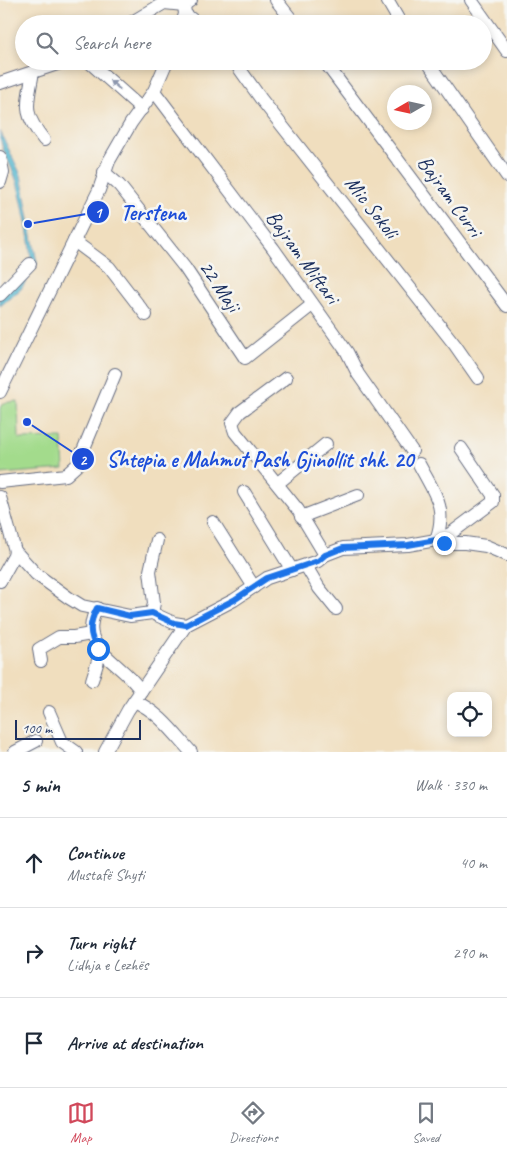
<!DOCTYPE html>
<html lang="en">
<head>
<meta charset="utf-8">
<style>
	:root { --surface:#fff; --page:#f2f2f3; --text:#1f2937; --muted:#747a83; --line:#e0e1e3; --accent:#d1495b }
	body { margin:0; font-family:Caveat,sans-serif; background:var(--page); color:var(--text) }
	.controls { position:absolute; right:15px; bottom:15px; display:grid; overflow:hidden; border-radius:10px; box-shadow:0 2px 8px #0003 }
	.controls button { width:45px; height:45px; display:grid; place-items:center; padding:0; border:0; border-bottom:1px solid var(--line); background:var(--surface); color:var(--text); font:25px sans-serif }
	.compass { position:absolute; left:387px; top:85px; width:45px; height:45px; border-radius:50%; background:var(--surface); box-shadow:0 2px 8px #0003; rotate:261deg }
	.scale { position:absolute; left:15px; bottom:12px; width:126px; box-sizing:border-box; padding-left:5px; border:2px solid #1b2f5e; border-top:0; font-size:14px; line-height:18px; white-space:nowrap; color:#1b2f5e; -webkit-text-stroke:4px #f6f6f2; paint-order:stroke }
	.stop { position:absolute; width:15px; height:15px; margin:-11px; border:4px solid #1a73e8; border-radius:50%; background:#fff }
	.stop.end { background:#1a73e8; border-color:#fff; box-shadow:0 1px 5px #0008 }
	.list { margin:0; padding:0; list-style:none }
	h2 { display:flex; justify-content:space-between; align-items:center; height:65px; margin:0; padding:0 20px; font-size:21px }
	h2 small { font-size:16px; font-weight:400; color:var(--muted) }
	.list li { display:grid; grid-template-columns:32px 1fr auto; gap:15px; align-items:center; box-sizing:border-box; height:90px; padding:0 20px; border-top:1px solid var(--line) }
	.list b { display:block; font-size:19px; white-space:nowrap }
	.list p { margin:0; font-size:16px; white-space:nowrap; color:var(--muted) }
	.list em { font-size:16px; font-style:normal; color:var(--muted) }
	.icon { flex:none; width:28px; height:28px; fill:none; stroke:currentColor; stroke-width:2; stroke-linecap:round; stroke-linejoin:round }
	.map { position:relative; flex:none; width:507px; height:752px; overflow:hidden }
	.search { position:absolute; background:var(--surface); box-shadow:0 2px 8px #0003; left:15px; right:15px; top:15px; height:55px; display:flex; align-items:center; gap:12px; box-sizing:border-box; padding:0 18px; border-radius:28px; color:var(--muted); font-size:19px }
	.sheet { height:335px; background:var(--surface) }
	nav { display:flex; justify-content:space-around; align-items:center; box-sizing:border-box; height:70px; border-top:1px solid var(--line); background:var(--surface); font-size:14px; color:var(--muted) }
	nav a { display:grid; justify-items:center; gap:2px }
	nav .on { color:var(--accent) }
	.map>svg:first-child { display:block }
	.green { fill:#a3db8c; stroke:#5f8575 }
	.water { fill:#4fb5cd; stroke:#357296 }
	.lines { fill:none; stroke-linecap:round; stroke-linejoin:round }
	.minor-casing { stroke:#666c80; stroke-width:14 }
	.minor { stroke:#fff; stroke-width:12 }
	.oneway { fill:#8d97ae }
	.route { stroke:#1a73e8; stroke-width:6 }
	.labels { text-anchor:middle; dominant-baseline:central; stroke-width:5; stroke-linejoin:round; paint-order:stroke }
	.street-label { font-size:21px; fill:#1b2f5e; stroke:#f6f6f2 }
	.leader { fill:none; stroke:#1d4ed8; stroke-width:2 }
	.callout-dot { fill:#1d4ed8; stroke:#f6f6f2; stroke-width:2 }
	.mark-label { font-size:15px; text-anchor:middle; font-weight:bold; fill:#fff }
	.callout-label { font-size:22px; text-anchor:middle; font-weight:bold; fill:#1d4ed8; stroke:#f6f6f2; stroke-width:5; stroke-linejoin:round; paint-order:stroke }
</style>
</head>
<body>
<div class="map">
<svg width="507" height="752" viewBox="0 0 507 752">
	<rect width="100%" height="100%" fill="#f6f6f2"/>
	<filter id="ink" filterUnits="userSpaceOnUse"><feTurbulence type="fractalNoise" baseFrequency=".02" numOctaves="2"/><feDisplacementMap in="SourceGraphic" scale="10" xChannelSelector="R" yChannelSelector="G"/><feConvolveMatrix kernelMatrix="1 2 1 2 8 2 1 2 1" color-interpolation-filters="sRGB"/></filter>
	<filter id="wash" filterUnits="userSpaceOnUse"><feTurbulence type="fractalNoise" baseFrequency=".0096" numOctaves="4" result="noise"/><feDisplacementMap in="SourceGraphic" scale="20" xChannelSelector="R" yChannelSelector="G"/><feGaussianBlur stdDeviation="1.12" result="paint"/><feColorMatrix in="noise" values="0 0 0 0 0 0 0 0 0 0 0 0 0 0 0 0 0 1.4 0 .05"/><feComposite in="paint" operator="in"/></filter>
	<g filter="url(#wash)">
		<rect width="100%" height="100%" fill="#f0debe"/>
		<polygon class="green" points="18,401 19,439 62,438 64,469 0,474 0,408 3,403"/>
		<path class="water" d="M0 131 21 175 37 263 21 289 0 306V298L31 266C31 241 23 205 17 182 11 163 0 150 0 131Z"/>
	</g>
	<g filter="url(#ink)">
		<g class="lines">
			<g class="minor-casing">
				<g id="minor">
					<polyline points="276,0 295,24"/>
					<polyline points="387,0 401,24"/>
					<polyline points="471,0 507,51"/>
					<polyline points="185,14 198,24"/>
					<polyline points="129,24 164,3 184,5 191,0"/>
					<polyline points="182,24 185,14 184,5"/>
					<polyline points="88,61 142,109"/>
					<polyline points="234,61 261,99 455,345 478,378"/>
					<polyline points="324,61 507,306"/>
					<polyline points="427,61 507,176"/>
					<path d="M33 72C27 106 22 112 44 140"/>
					<polyline points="0,83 66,61"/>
					<polyline points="154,91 273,248 347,352 358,374 412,451"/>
					<polyline points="0,157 3,172 0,182"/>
					<polyline points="104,172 119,185 185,268 245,358 312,305"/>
					<polyline points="74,241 109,267 146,315"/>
					<polyline points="0,295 30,264"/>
					<polyline points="286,378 240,412 232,423 235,432 298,510 325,555"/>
					<polyline points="0,392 99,190 109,161 131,123 154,91 167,61"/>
					<path d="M419 464C434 493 448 507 436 540L450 534 493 502V495L461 448"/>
					<polyline points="0,482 66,475 77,465 115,374"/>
					<polyline points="278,483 326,444"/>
					<polyline points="244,492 292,570"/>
					<polyline points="0,497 15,551 36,574 69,598 82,606 130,616 152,613 174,623 186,625 234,600 267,578 318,561 325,555 343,548 408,545 436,540 444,543 465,543 486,546 507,555"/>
					<polyline points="301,517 358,495"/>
					<polyline points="213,522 254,587"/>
					<polyline points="306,566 319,588 336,609"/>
					<polyline points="0,581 14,556 15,551"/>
					<path d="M97 608C75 649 121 660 141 691"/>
					<polyline points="152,613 154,603 150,571 157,540"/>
					<polyline points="41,661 39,649 59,637 74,637 91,634"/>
					<polyline points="92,680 101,651"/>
					<path d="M134 701C158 711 174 733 191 752"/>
					<polyline points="49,712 62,742 76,752"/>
					<polyline points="15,752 36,741"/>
					<polyline points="105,752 128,710 186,625"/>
				</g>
			</g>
			<use href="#minor" class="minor"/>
		</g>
		<defs><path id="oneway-solid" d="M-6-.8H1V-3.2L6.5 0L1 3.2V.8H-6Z" transform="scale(1.25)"/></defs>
		<use class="oneway" href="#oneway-solid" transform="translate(115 85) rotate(-139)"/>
	</g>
	<g class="lines" filter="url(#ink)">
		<path class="route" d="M98 649C88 635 89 623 97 608L130 616 152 613 174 623 186 625 234 600 267 578 318 561 325 555 343 548 408 545 436 540 444 543"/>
	</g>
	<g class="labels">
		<g class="street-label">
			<text transform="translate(450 196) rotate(54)">Bajram Curri</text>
			<text transform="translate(372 207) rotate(52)">Mic Sokoli</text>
			<text transform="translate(303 257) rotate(54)">Bajram Miftari</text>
			<text transform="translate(220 286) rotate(56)">22 Maji</text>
		</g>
	</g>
	<path class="leader" d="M28 224L98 212M27 422L83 459"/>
	<g class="callout-dot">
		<circle cx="28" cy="224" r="5"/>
		<circle cx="27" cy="422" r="5"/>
		<circle cx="98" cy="212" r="12"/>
		<circle cx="83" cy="459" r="12"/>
	</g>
	<g class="mark-label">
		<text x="98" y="218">1</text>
		<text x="83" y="465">2</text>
	</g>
	<g class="callout-label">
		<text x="153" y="220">Terstena</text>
		<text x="260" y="467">Shtepia e Mahmut Pash Gjinollit shk. 20</text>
	</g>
</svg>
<div class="controls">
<button><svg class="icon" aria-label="locate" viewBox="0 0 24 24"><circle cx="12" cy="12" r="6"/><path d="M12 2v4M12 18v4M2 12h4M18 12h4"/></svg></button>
</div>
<svg class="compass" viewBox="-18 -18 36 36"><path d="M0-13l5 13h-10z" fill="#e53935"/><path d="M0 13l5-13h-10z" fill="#747a83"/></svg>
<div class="scale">100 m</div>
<div class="stop" style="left:98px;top:649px"></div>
<div class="stop end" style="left:444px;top:543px"></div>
<div class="search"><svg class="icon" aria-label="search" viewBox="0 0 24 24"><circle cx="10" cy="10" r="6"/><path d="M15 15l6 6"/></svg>Search here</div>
</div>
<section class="sheet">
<h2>5 min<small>Walk · 330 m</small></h2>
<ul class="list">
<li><svg class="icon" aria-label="ahead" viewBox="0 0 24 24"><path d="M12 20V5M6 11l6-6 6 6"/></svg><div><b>Continue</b><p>Mustafë Shyti</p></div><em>40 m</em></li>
<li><svg class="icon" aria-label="right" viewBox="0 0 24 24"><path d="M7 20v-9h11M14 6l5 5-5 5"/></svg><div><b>Turn right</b><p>Lidhja e Lezhës</p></div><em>290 m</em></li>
<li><svg class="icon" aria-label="arrive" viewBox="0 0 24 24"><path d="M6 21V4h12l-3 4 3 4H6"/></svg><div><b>Arrive at destination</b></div></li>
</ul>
</section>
<nav>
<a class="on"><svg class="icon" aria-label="map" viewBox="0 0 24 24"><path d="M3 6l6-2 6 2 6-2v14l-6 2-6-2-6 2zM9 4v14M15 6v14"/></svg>Map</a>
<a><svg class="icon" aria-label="directions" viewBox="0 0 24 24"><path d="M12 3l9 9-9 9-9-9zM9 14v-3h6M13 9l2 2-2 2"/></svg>Directions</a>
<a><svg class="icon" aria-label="saved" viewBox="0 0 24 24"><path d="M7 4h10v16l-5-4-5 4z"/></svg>Saved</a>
</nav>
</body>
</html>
